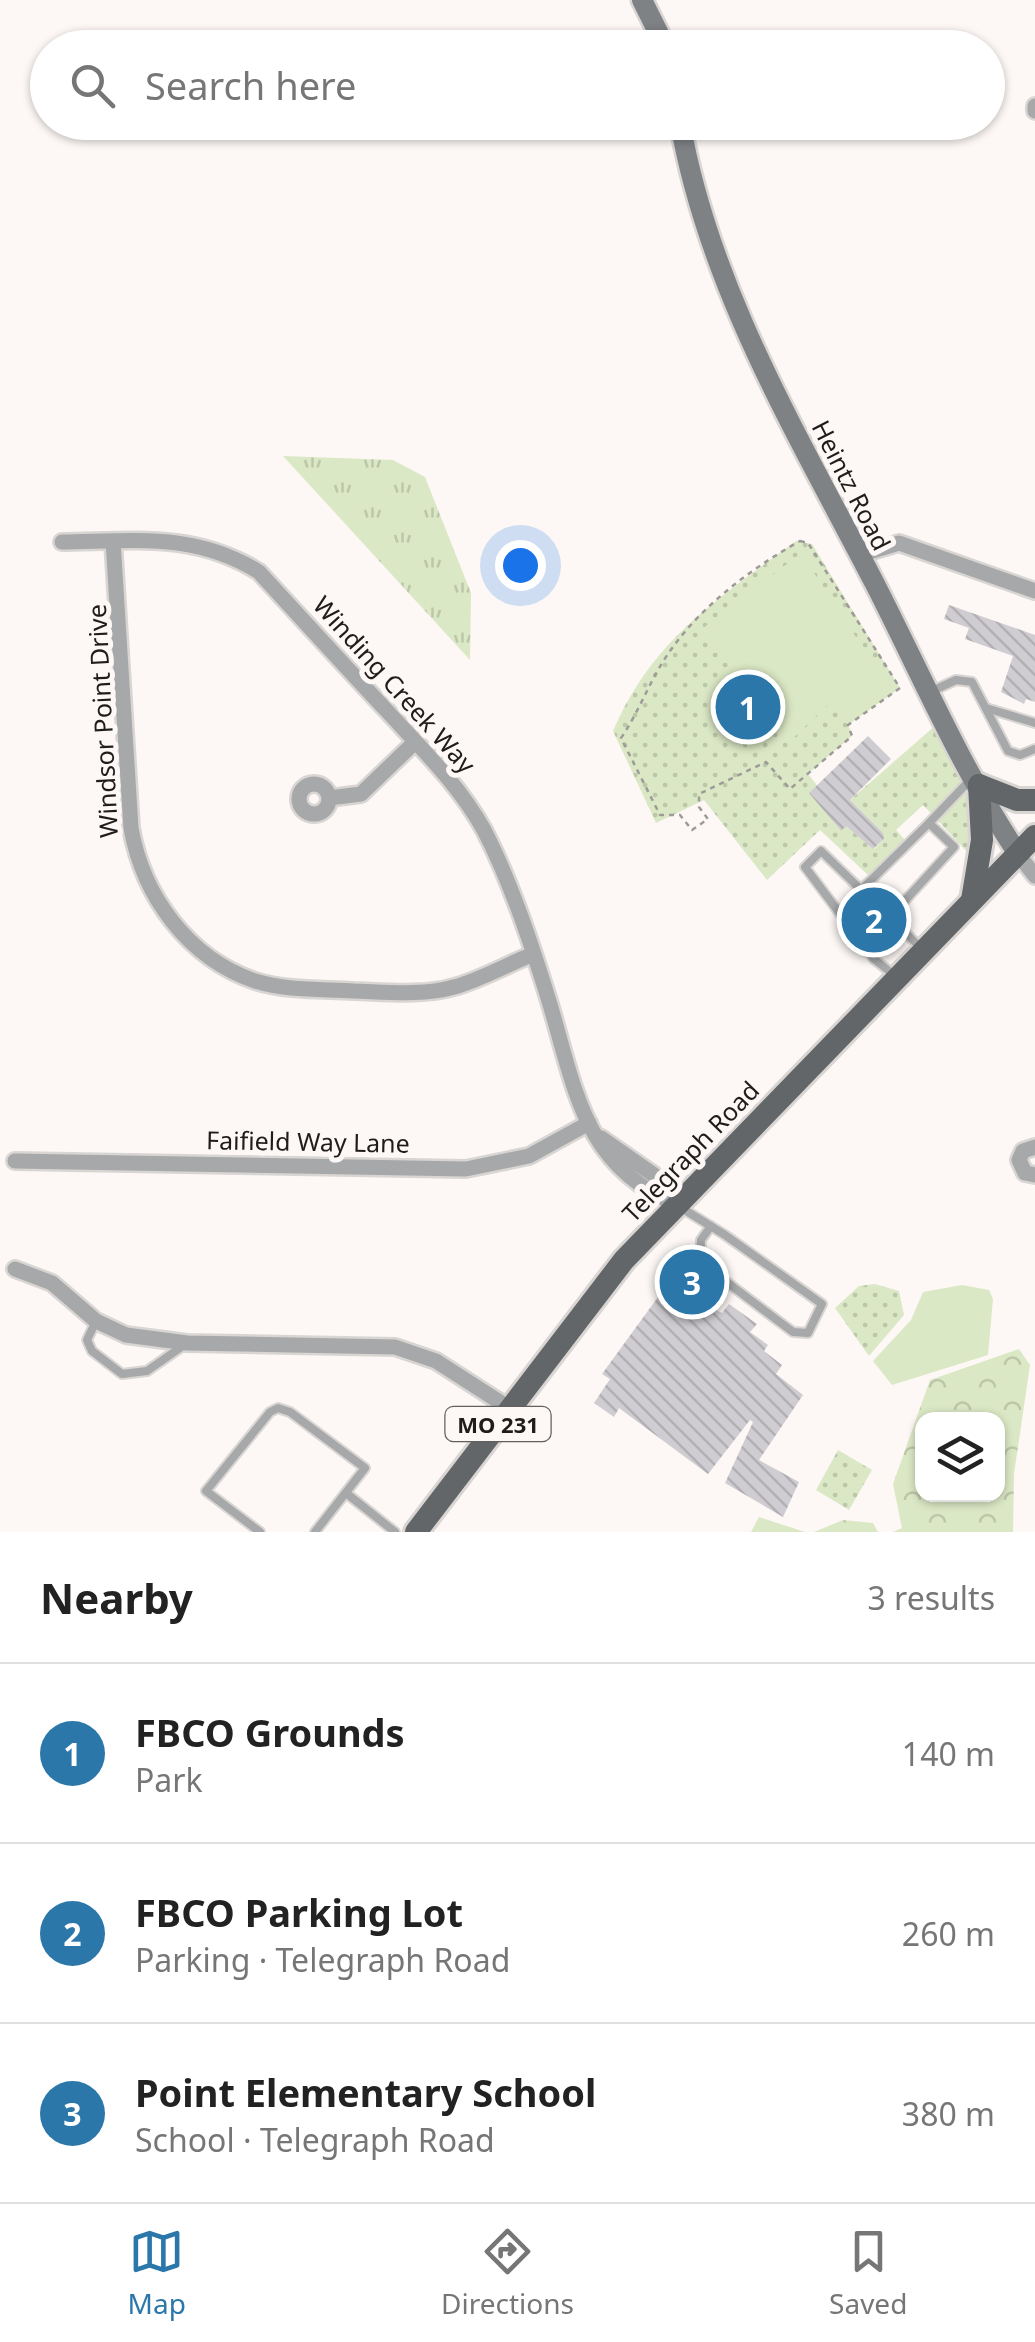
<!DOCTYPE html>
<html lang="en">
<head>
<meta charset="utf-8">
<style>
	:root { --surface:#fff; --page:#f6f6f6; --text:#222; --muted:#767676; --line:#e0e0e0; --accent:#2b77aa }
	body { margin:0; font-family:"Noto Sans",sans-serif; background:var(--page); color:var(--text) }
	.controls { position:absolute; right:30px; bottom:30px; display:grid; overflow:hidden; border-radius:20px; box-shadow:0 2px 8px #0004 }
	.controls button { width:90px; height:90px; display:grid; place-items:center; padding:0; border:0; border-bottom:2px solid var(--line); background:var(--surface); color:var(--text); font:50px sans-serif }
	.you { position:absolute; left:520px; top:565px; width:35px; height:35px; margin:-25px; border:8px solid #fff; border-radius:50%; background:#1a73e8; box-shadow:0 0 0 15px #1a73e833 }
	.badge { display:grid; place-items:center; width:65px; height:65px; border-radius:50%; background:var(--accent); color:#fff; font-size:32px; font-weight:700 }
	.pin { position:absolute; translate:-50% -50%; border:5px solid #fff; box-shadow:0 2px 10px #0006 }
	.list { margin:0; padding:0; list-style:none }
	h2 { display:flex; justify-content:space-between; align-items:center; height:130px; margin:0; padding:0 40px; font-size:42px }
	h2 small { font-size:32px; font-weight:400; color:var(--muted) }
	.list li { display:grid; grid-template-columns:65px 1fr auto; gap:30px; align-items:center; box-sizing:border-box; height:180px; padding:0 40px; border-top:2px solid var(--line) }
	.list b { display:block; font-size:38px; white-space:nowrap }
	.list p { margin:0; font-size:32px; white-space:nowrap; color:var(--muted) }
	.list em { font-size:32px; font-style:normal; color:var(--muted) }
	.icon { flex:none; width:55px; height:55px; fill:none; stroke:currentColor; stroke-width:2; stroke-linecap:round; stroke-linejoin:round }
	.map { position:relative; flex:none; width:1035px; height:1532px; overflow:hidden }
	.search { position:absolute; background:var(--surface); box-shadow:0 2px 8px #0004; left:30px; right:30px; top:30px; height:110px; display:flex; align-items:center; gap:25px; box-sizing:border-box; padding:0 35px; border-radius:55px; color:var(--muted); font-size:38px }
	.sheet { height:670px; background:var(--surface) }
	nav { display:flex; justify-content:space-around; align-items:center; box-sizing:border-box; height:140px; border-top:2px solid var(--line); background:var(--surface); font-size:28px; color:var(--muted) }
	nav a { display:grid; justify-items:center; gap:5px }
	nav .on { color:var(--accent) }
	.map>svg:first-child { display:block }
	.grass { fill:url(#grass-tufts) }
	.forest { fill:url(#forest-crowns); fill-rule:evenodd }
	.park { fill:url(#park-dots) }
	.pitch { fill:#dbe8c5 }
	.building { fill:url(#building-back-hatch) }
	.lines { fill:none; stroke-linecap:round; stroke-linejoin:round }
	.lane-casing { stroke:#d9d5d2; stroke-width:12 }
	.street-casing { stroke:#d9d5d2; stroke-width:20 }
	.secondary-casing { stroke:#d9d5d2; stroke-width:25 }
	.primary-casing { stroke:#d9d5d2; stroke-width:28 }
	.path { stroke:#9e9a98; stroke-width:2.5; stroke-dasharray:5 5; stroke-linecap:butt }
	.lane { stroke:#a6a8aa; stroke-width:8 }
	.street { stroke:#a6a8aa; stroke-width:15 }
	.secondary { stroke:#7e8284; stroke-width:20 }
	.primary { stroke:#626669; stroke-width:22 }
	.labels { text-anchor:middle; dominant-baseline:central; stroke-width:10; stroke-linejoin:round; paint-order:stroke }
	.shield { fill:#fdf8f5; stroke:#625f5d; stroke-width:2.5 }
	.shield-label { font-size:22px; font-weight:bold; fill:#1f1d1c }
	.street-label { font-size:25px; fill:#1f1d1c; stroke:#fdf8f5 }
</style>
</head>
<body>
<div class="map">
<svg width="1035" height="1532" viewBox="0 0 1035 1532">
	<defs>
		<pattern id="grass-tufts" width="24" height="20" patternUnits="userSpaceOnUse" patternTransform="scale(2.5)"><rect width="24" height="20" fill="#dbe8c5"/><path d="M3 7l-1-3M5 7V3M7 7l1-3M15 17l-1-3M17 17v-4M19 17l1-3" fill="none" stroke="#bcc7a9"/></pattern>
		<pattern id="forest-crowns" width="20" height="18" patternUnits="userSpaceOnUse" patternTransform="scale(2.5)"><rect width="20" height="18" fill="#dbe8c5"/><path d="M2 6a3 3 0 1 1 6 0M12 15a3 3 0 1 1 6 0" fill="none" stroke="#bcc7a9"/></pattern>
		<pattern id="park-dots" width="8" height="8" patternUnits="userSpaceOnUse" patternTransform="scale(2.5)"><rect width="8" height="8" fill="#dbe8c5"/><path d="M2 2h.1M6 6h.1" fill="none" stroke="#bcc7a9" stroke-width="1.8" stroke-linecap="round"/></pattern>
		<pattern id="building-back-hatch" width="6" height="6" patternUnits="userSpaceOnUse" patternTransform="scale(2.5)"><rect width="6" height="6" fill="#d0cdd2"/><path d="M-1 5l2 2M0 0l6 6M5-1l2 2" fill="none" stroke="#b2b0b4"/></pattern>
	</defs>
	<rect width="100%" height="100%" fill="#fdf8f5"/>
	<polygon class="grass" points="283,456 393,460 425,477 471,593 470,660"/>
	<g class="forest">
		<path d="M1019 1349 1030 1365 1014 1474 1013 1532H893L902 1528 893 1484 930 1380ZM922 1420H998V1494H922Z"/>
		<polygon points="759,1517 805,1532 751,1532"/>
		<polygon points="843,1520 873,1523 878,1532 814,1532"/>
	</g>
	<g class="park">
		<path d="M796 541 812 544 900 688 848 724 852 736 808 774 817 785 810 793 840 830 846 826 874 849 884 839 882 833 850 800 936 725 974 809 971 856 923 805 896 830 906 841 868 875 820 830 767 880 704 800 656 823 613 731C653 638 718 599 796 541Z"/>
		<polygon points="875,1284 899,1291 904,1315 869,1356 835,1308 859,1286"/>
		<polygon points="838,1450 872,1470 849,1510 816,1490"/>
	</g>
	<g class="pitch">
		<polygon points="801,553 869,657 900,688 848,725 830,703 790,741 702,629"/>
		<polygon points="962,1285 989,1290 993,1299 988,1355 892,1385 873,1361 911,1320 923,1292"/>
	</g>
	<g class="building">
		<polygon points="949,605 1035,635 1035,702 1026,699 1024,704 1001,692 1013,656 965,639 969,628 944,619"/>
		<polygon points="868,736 891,759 850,800 883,833 884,839 873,849 846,826 841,831 809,793"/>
		<polygon points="682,1292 722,1313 729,1304 757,1324 750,1332 768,1345 764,1351 782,1365 776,1374 803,1395 759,1460 799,1482 783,1517 725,1483 753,1422 750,1420 708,1474 619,1408 614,1417 594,1403 610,1379 602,1374 658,1297 672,1306"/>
	</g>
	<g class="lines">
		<g class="lane-casing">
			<g id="lane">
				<polyline points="930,692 956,680 972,682 1008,751 1020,755 1035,749"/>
				<polyline points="986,708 1035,723"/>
				<polyline points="929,823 971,779"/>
				<polyline points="860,891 929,823 954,847 888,919"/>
				<polyline points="894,975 874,959 805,867 821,851 920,947"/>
				<polyline points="680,1207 725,1235 822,1304 808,1333 793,1332 700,1262 701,1240 711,1226"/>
				<polyline points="96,1321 87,1340 92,1351 122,1374 147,1371 187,1343"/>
				<polyline points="346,1493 395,1532"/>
				<polyline points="260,1532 206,1491 270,1412 278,1408 290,1412 365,1468 315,1532"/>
			</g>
		</g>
		<g class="street-casing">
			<g id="street">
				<polyline points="1035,106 1035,111"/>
				<path d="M113 541 131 828C143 896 188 958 255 981 287 991 322 989 354 991 386 992 423 996 454 987 480 980 506 965 531 955"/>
				<path d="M62 542C135 541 195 532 259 572 302 619 345 666 388 712 423 750 459 785 484 830 511 882 532 946 549 1001 575 1087 583 1166 676 1204"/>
				<polyline points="859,555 899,543 1035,591"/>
				<circle cx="314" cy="799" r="15"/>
				<polyline points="329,798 361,794 415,742"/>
				<polyline points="1018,854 1035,876"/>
				<polyline points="601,1138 654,1175 676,1204"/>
				<polyline points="1035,1147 1023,1151 1019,1160 1025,1173 1035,1175"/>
				<polyline points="15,1161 466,1169 529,1156 589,1123"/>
				<polyline points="15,1269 52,1283 96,1321 126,1335 187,1343 395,1347 436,1361 509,1408"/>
			</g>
		</g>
		<g class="secondary-casing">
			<g id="secondary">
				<polyline points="642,0 666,48"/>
				<path d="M680 122C709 289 798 435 875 584 921 674 962 770 1018 854"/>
			</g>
		</g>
		<g class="primary-casing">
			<g id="primary">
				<polyline points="979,785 1017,800 1035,800"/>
				<polyline points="972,900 982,840 979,785"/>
				<polyline points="416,1532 624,1260 1035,836"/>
			</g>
		</g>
		<path class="path" d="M800 541 808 543 900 688 848 725 852 736 790 789 766 762 699 794V807L708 819 692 830 680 815H660L621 738C636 716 645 693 658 670 689 615 745 572 800 541Z"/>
		<use href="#lane" class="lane"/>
		<use href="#street" class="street"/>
		<use href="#secondary" class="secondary"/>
		<use href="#primary" class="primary"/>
	</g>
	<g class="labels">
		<rect class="shield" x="445.5" y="1407" width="105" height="34" rx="8"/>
		<g class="shield-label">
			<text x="498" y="1424">MO 231</text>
		</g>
		<g class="street-label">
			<text transform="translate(852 485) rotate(63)">Heintz Road</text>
			<text transform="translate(395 684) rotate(48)">Winding Creek Way</text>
			<text transform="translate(102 721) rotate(-93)">Windsor Point Drive</text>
			<text transform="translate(308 1141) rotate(1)">Faifield Way Lane</text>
			<text transform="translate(690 1151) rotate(-46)">Telegraph Road</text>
		</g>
	</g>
</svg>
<div class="controls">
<button><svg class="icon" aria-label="layers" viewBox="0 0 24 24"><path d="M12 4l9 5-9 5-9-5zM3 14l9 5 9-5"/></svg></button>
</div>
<div class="you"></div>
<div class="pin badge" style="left:748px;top:707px">1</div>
<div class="pin badge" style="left:874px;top:920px">2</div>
<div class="pin badge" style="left:692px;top:1282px">3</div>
<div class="search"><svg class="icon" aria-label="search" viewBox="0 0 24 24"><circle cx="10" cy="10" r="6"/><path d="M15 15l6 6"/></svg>Search here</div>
</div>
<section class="sheet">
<h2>Nearby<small>3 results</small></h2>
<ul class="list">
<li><span class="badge">1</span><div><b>FBCO Grounds</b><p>Park</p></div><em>140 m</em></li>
<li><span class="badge">2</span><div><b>FBCO Parking Lot</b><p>Parking · Telegraph Road</p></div><em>260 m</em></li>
<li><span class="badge">3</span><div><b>Point Elementary School</b><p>School · Telegraph Road</p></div><em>380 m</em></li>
</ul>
</section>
<nav>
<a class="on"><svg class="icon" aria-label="map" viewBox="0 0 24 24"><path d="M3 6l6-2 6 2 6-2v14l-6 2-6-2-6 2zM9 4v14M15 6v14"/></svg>Map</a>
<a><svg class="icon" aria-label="directions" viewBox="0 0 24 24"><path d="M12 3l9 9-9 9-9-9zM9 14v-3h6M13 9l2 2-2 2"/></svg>Directions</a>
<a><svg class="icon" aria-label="saved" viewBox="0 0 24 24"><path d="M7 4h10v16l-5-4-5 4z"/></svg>Saved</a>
</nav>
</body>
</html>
